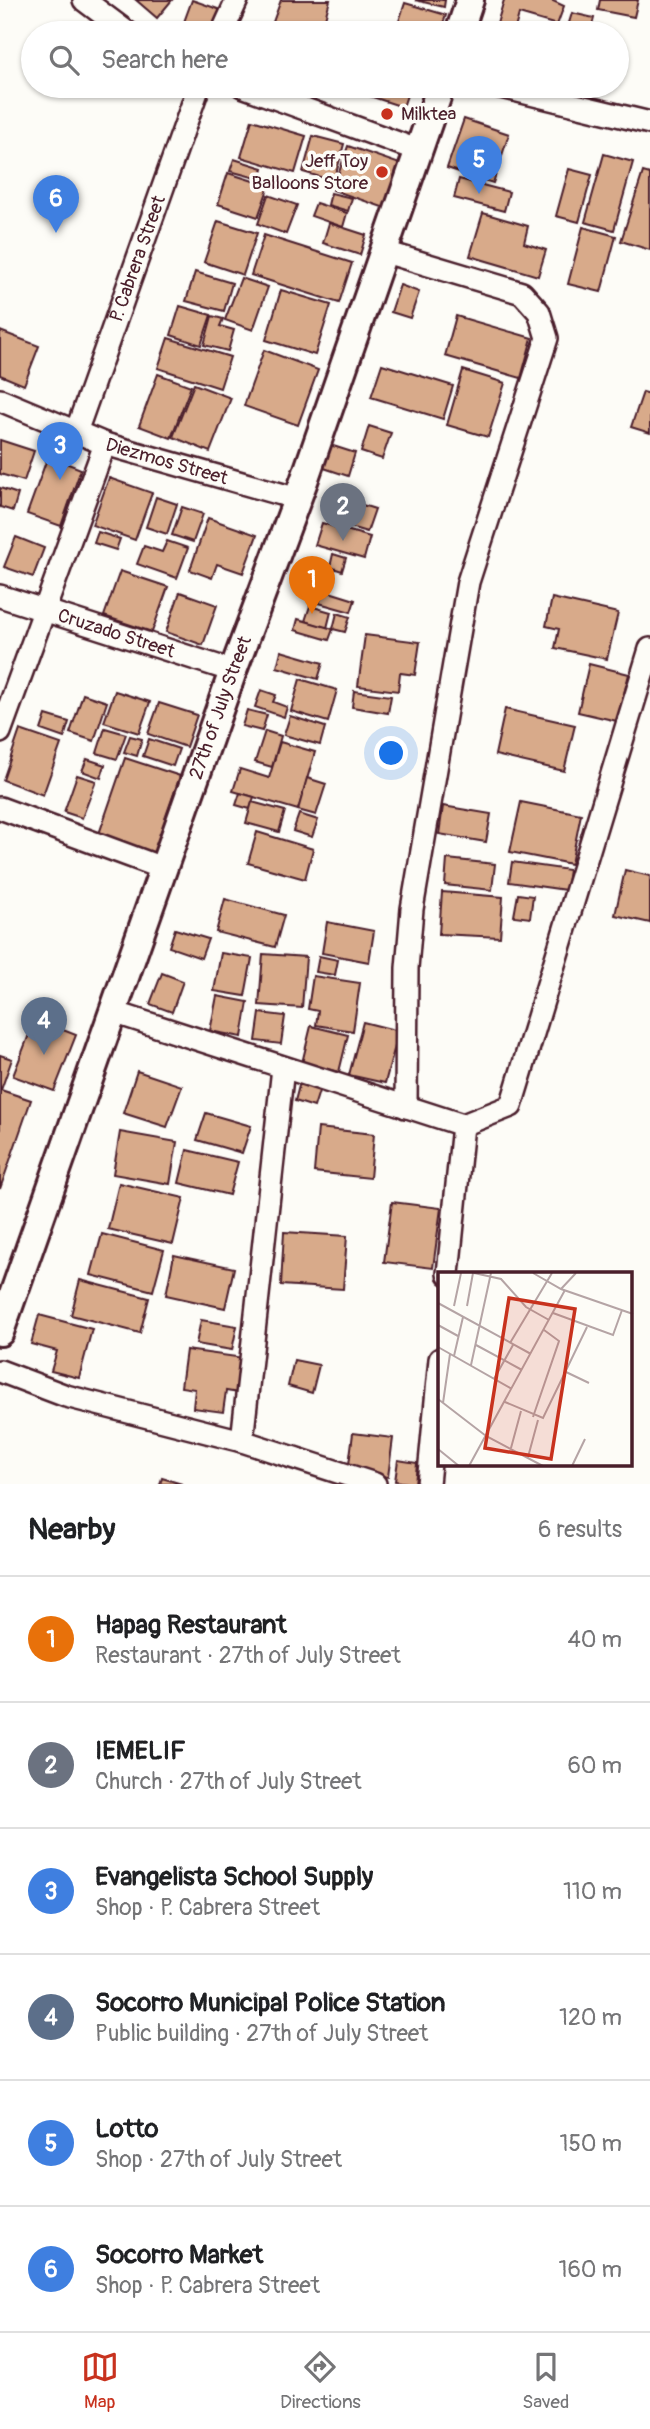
<!DOCTYPE html>
<html lang="en">
<head>
<meta charset="utf-8">
<style>
	:root { --surface:#fff; --page:#f2f2f2; --text:#202124; --muted:#757577; --line:#e0e0e0; --accent:#c8321e }
	body { margin:0; font-family:Pangolin,sans-serif; background:var(--page); color:var(--text) }
	.you { position:absolute; left:392px; top:754px; width:24px; height:24px; margin:-18px; border:5px solid #fff; border-radius:50%; background:#1a73e8; box-shadow:0 0 0 10px #1a73e833 }
	.badge { display:grid; place-items:center; width:46px; height:46px; border-radius:50%; background:var(--accent); color:#fff; font-size:23px; font-weight:700 }
	.pin { position:absolute; translate:-50% -58px; filter:drop-shadow(0 2px 4px #0008) }
	.pin::after { content:''; position:absolute; top:37px; width:24px; height:21px; background:inherit; clip-path:polygon(0 0,100% 0,50% 100%) }
	.list { margin:0; padding:0; list-style:none }
	h2 { display:flex; justify-content:space-between; align-items:center; height:91px; margin:0; padding:0 28px; font-size:30px }
	h2 small { font-size:23px; font-weight:400; color:var(--muted) }
	.list li { display:grid; grid-template-columns:46px 1fr auto; gap:21px; align-items:center; box-sizing:border-box; height:126px; padding:0 28px; border-top:2px solid var(--line) }
	.list b { display:block; font-size:26px; white-space:nowrap }
	.list p { margin:0; font-size:23px; white-space:nowrap; color:var(--muted) }
	.list em { font-size:23px; font-style:normal; color:var(--muted) }
	.icon { flex:none; width:38px; height:38px; fill:none; stroke:currentColor; stroke-width:2; stroke-linecap:round; stroke-linejoin:round }
	.map { position:relative; flex:none; width:650px; height:1484px; overflow:hidden }
	.search { position:absolute; background:var(--surface); box-shadow:0 2px 5px #0004; left:21px; right:21px; top:21px; height:77px; display:flex; align-items:center; gap:18px; box-sizing:border-box; padding:0 24px; border-radius:38px; color:var(--muted); font-size:26px }
	.sheet { height:847px; background:var(--surface) }
	nav { display:flex; justify-content:space-around; align-items:center; box-sizing:border-box; height:98px; border-top:2px solid var(--line); background:var(--surface); font-size:19px; color:var(--muted) }
	nav a { display:grid; justify-items:center; gap:4px }
	nav .on { color:var(--accent) }
	.map>svg:first-child { display:block }
	.building { fill:#d8aa8a; stroke:#4a1f2b; stroke-width:2 }
	.lines { fill:none; stroke-linecap:round; stroke-linejoin:round }
	.minor-casing { stroke:#4a1f2b; stroke-width:26 }
	.tertiary-casing { stroke:#4a1f2b; stroke-width:32 }
	.minor { stroke:#fdfcf7; stroke-width:21 }
	.tertiary { stroke:#fdfcf7; stroke-width:26 }
	.poi-dot { fill:#c8321e; stroke:#fdfcf7; stroke-width:2.5 }
	.labels { text-anchor:middle; dominant-baseline:central; stroke-width:7; stroke-linejoin:round; paint-order:stroke }
	.poi-label { font-size:19px; fill:#4a1f2b; stroke:#fdfcf7; text-anchor:start }
	.street-label { font-size:19px; fill:#4a1f2b; stroke:#fdfcf7 }
	.inset-road { fill:none; stroke:#b5a4a5; stroke-width:2 }
	.view { fill:#c8321e; fill-opacity:0.15; stroke:#c8321e; stroke-width:3.5 }
	.inset-edge { fill:none; stroke:#4a1f2b; stroke-width:3.5 }
</style>
</head>
<body>
<div class="map">
<svg width="650" height="1484" viewBox="0 0 650 1484">
	<rect width="100%" height="100%" fill="#fdfcf7"/>
	<filter id="ink" filterUnits="userSpaceOnUse"><feTurbulence type="fractalNoise" baseFrequency=".0143" numOctaves="2"/><feDisplacementMap in="SourceGraphic" scale="14" xChannelSelector="R" yChannelSelector="G"/><feConvolveMatrix kernelMatrix="1 2 1 2 8 2 1 2 1" color-interpolation-filters="sRGB"/></filter>
	<g filter="url(#ink)">
		<g class="building">
			<polygon points="136,0 172,0 157,18"/>
			<polygon points="192,0 224,11 215,33 180,33"/>
			<polygon points="281,0 330,0 321,33 269,33"/>
			<polygon points="415,0 445,0 444,7"/>
			<polygon points="504,0 551,0 564,6 557,25 519,14 514,32 496,27"/>
			<polygon points="600,0 638,0 634,17 598,10"/>
			<polygon points="405,3 446,15 440,33 395,33"/>
			<polygon points="572,13 594,18 590,33 566,33"/>
			<polygon points="339,86 410,86 403,107"/>
			<polygon points="464,119 509,134 493,183 447,168"/>
			<polygon points="252,120 306,136 295,173 241,157"/>
			<polygon points="313,136 344,144 334,181 303,172"/>
			<polygon points="348,146 400,164 385,208 333,190"/>
			<polygon points="604,154 633,162 614,230 585,222"/>
			<polygon points="234,159 263,168 260,179 230,171"/>
			<polygon points="569,169 592,175 579,222 556,216"/>
			<polygon points="643,172 650,174 650,250 621,241"/>
			<polygon points="228,173 269,186 258,217 218,204"/>
			<polygon points="459,179 509,192 504,211 454,198"/>
			<polygon points="331,193 352,198 348,211 328,205"/>
			<polygon points="268,195 297,205 286,234 258,224"/>
			<polygon points="316,203 347,213 343,227 311,216"/>
			<polygon points="483,213 528,226 524,243 546,250 538,276 470,256"/>
			<polygon points="218,221 257,233 243,275 204,262"/>
			<polygon points="329,223 366,235 360,255 323,243"/>
			<polygon points="583,227 616,236 601,292 568,284"/>
			<polygon points="264,235 352,263 339,303 251,275"/>
			<polygon points="195,272 232,283 224,311 186,301"/>
			<polygon points="241,278 268,287 253,330 225,320"/>
			<polygon points="400,285 419,292 410,318 391,312"/>
			<polygon points="281,290 331,305 315,355 266,340"/>
			<polygon points="180,306 211,315 201,345 171,335"/>
			<polygon points="212,316 223,319 220,326 234,330 228,351 204,345"/>
			<polygon points="456,316 532,338 521,378 445,356"/>
			<polygon points="0,331 39,346 24,385 0,375"/>
			<polygon points="168,338 230,357 220,388 158,368"/>
			<polygon points="264,350 318,370 298,425 244,406"/>
			<polygon points="382,364 453,386 443,419 371,397"/>
			<polygon points="463,370 505,383 488,437 447,425"/>
			<polygon points="158,374 191,386 171,438 139,426"/>
			<polygon points="194,384 231,398 210,452 173,437"/>
			<polygon points="643,392 650,394 650,433 631,427"/>
			<polygon points="369,426 391,433 382,459 361,452"/>
			<polygon points="0,440 34,451 24,481 0,474"/>
			<polygon points="330,445 355,453 348,476 324,468"/>
			<polygon points="48,456 81,469 61,526 27,514"/>
			<polygon points="109,478 152,493 135,540 92,525"/>
			<polygon points="0,488 18,494 13,511 0,507"/>
			<polygon points="156,497 177,504 167,534 146,527"/>
			<polygon points="343,499 375,509 367,532 336,523"/>
			<polygon points="182,507 203,514 193,542 172,535"/>
			<polygon points="208,518 257,535 243,573 217,564 212,578 190,570"/>
			<polygon points="322,523 370,537 364,559 315,545"/>
			<polygon points="98,532 120,539 116,550 94,543"/>
			<polygon points="16,537 44,548 33,577 4,567"/>
			<polygon points="167,541 188,548 177,578 137,564 144,546 162,552"/>
			<polygon points="333,554 346,558 342,571 330,567"/>
			<polygon points="120,571 168,587 152,632 104,616"/>
			<polygon points="323,590 355,600 351,612 319,603"/>
			<polygon points="180,592 217,605 203,645 166,632"/>
			<polygon points="552,598 618,613 607,659 555,648 559,629 546,626"/>
			<polygon points="310,606 331,612 327,628 305,621"/>
			<polygon points="337,613 350,617 345,632 333,629"/>
			<polygon points="298,619 333,629 329,640 295,630"/>
			<polygon points="365,635 420,642 415,675 400,673 398,691 358,686"/>
			<polygon points="281,651 323,663 318,679 277,667"/>
			<polygon points="589,664 629,674 617,721 578,712"/>
			<polygon points="300,679 337,690 328,722 291,711"/>
			<polygon points="261,690 276,695 273,702 287,707 284,717 255,707"/>
			<polygon points="115,691 150,702 139,733 104,722"/>
			<polygon points="354,691 391,696 388,713 352,707"/>
			<polygon points="83,694 107,702 94,741 70,733"/>
			<polygon points="159,703 197,715 186,747 148,734"/>
			<polygon points="505,709 575,725 564,771 495,755"/>
			<polygon points="247,710 267,715 262,731 242,726"/>
			<polygon points="46,715 69,722 64,738 41,730"/>
			<polygon points="290,716 325,727 320,745 284,735"/>
			<polygon points="105,728 126,734 117,759 97,753"/>
			<polygon points="20,730 61,744 43,795 3,780"/>
			<polygon points="265,731 281,736 272,767 255,762"/>
			<polygon points="130,736 142,739 137,756 124,752"/>
			<polygon points="149,739 179,749 173,766 143,756"/>
			<polygon points="280,742 315,752 298,810 233,791 240,769 269,778"/>
			<polygon points="125,758 180,776 154,853 99,834"/>
			<polygon points="87,759 105,765 101,778 82,771"/>
			<polygon points="77,775 96,781 82,818 64,812"/>
			<polygon points="307,778 326,784 316,815 298,810"/>
			<polygon points="240,793 254,797 250,809 236,805"/>
			<polygon points="252,802 285,811 279,832 246,823"/>
			<polygon points="521,802 581,814 571,864 510,852"/>
			<polygon points="443,806 491,814 486,842 439,834"/>
			<polygon points="299,814 318,820 312,837 293,831"/>
			<polygon points="257,832 313,849 305,879 248,863"/>
			<polygon points="447,859 495,864 492,890 445,885"/>
			<polygon points="512,862 569,870 566,890 509,882"/>
			<polygon points="625,870 650,876 650,923 615,915"/>
			<polygon points="442,892 503,897 500,937 439,934"/>
			<polygon points="518,894 533,896 530,918 514,916"/>
			<polygon points="225,899 284,915 275,947 216,932"/>
			<polygon points="327,922 374,931 369,962 322,953"/>
			<polygon points="175,929 208,939 201,958 169,947"/>
			<polygon points="221,953 252,958 245,996 214,991"/>
			<polygon points="263,954 306,957 302,1008 259,1005"/>
			<polygon points="319,956 338,960 335,975 316,972"/>
			<polygon points="162,973 183,981 172,1012 150,1004"/>
			<polygon points="313,976 360,983 353,1031 316,1025 318,1011 308,1009"/>
			<polygon points="217,996 248,1002 242,1037 210,1031"/>
			<polygon points="260,1013 285,1016 281,1044 256,1041"/>
			<polygon points="35,1019 76,1035 54,1091 13,1076"/>
			<polygon points="363,1022 399,1031 385,1083 349,1075"/>
			<polygon points="311,1026 348,1035 339,1072 302,1063"/>
			<polygon points="0,1055 12,1059 1,1090 31,1100 0,1189"/>
			<polygon points="137,1071 182,1086 167,1127 123,1113"/>
			<polygon points="300,1082 320,1088 314,1107 295,1101"/>
			<polygon points="206,1113 251,1126 242,1153 197,1140"/>
			<polygon points="318,1128 374,1134 370,1178 314,1172"/>
			<polygon points="120,1132 177,1142 170,1184 113,1174"/>
			<polygon points="187,1150 238,1162 229,1195 179,1183"/>
			<polygon points="119,1183 184,1198 173,1244 108,1229"/>
			<polygon points="392,1202 441,1208 433,1268 384,1262"/>
			<polygon points="284,1232 347,1236 343,1289 281,1285"/>
			<polygon points="102,1234 164,1250 153,1291 91,1275"/>
			<polygon points="174,1255 234,1268 225,1308 166,1295"/>
			<polygon points="80,1280 149,1298 140,1333 71,1315"/>
			<polygon points="39,1315 92,1329 79,1378 51,1371 57,1351 31,1344"/>
			<polygon points="201,1320 237,1326 232,1350 196,1344"/>
			<polygon points="186,1350 244,1358 239,1393 226,1391 223,1412 193,1408 195,1389 181,1387"/>
			<polygon points="294,1360 319,1365 312,1393 288,1386"/>
			<polygon points="353,1433 393,1438 388,1477 348,1472"/>
			<polygon points="398,1460 417,1463 415,1484 395,1481"/>
			<polygon points="162,1478 182,1484 160,1484"/>
		</g>
		<g class="lines">
			<g class="minor-casing">
				<g id="minor">
					<polyline points="84,0 128,33"/>
					<polyline points="222,33 237,0"/>
					<polyline points="242,86 420,151"/>
					<polyline points="497,86 650,123"/>
					<polyline points="385,252 522,293 539,312 547,338 468,582 412,909 407,968 406,1107"/>
					<path id="s1" d="M0 400 105 444 298 499"/>
					<path id="s2" d="M76 432 199 86"/>
					<path id="s3" d="M0 596 233 671"/>
					<polyline points="0,732 105,444"/>
					<polyline points="0,808 165,869"/>
					<polyline points="113,1012 463,1125 511,1106 650,649"/>
					<polyline points="448,1274 463,1125"/>
					<polyline points="0,1371 66,1396 242,1441 375,1484"/>
					<polyline points="242,1441 283,1068"/>
					<polyline points="428,1484 440,1359"/>
				</g>
			</g>
			<g class="tertiary-casing">
				<g id="tertiary">
					<polyline points="459,33 470,0"/>
					<path id="s4" d="M0 1332 233 671 304 481 441 86"/>
				</g>
			</g>
			<use href="#minor" class="minor"/>
			<use href="#tertiary" class="tertiary"/>
		</g>
	</g>
	<g class="poi-dot">
		<circle cx="387" cy="114" r="7"/>
		<circle cx="382" cy="172" r="7"/>
	</g>
	<g class="labels">
		<g class="poi-label">
			<text x="401" y="114">Milktea</text>
			<text x="368" y="161" text-anchor="end">Jeff Toy<tspan x="368" dy="22">Balloons Store</tspan></text>
		</g>
		<g class="street-label">
			<text stroke="none"><textPath href="#s2" startOffset="184">P. Cabrera Street</textPath></text>
			<text stroke="none"><textPath href="#s1" startOffset="178">Diezmos Street</textPath></text>
			<text stroke="none"><textPath href="#s3" startOffset="122">Cruzado Street</textPath></text>
			<text stroke="none"><textPath href="#s4" startOffset="662">27th of July Street</textPath></text>
		</g>
	</g>
	<g transform="translate(438 1272)">
		<rect width="194" height="194" fill="#fdfcf7"/>
		<path class="inset-road" d="M36 1 63 7 88 35 111 48M95 1 123 17 195 42M123 17 138 1M0 31 93 82M16 34 23 1M29 34 35 1M115 41 175 63 184 38M0 53 20 64M72 71 114 1M38 73 84 98M0 75 74 117M16 84 25 45M33 93 53 1M128 100 151 111M56 107 75 73M0 127 48 164 105 194M67 130 105 146 149 55M5 131 12 82M95 145 121 69 106 58M73 176 83 139M0 177 21 194M90 185 100 148M31 194 127 18M134 194 147 167"/>
		<path class="view" d="M71 26 137 37 113 187 47 176Z"/>
		<rect width="194" height="194" class="inset-edge"/>
	</g>
</svg>
<div class="you"></div>
<div class="pin badge" style="left:312px;top:614px;background:#e8710a">1</div>
<div class="pin badge" style="left:343px;top:541px;background:#6b7280">2</div>
<div class="pin badge" style="left:60px;top:480px;background:#3f7fe0">3</div>
<div class="pin badge" style="left:44px;top:1055px;background:#5c6f8a">4</div>
<div class="pin badge" style="left:479px;top:194px;background:#3f7fe0">5</div>
<div class="pin badge" style="left:56px;top:233px;background:#3f7fe0">6</div>
<div class="search"><svg class="icon" aria-label="search" viewBox="0 0 24 24"><circle cx="10" cy="10" r="6"/><path d="M15 15l6 6"/></svg>Search here</div>
</div>
<section class="sheet">
<h2>Nearby<small>6 results</small></h2>
<ul class="list">
<li><span class="badge" style="background:#e8710a">1</span><div><b>Hapag Restaurant</b><p>Restaurant · 27th of July Street</p></div><em>40 m</em></li>
<li><span class="badge" style="background:#6b7280">2</span><div><b>IEMELIF</b><p>Church · 27th of July Street</p></div><em>60 m</em></li>
<li><span class="badge" style="background:#3f7fe0">3</span><div><b>Evangelista School Supply</b><p>Shop · P. Cabrera Street</p></div><em>110 m</em></li>
<li><span class="badge" style="background:#5c6f8a">4</span><div><b>Socorro Municipal Police Station</b><p>Public building · 27th of July Street</p></div><em>120 m</em></li>
<li><span class="badge" style="background:#3f7fe0">5</span><div><b>Lotto</b><p>Shop · 27th of July Street</p></div><em>150 m</em></li>
<li><span class="badge" style="background:#3f7fe0">6</span><div><b>Socorro Market</b><p>Shop · P. Cabrera Street</p></div><em>160 m</em></li>
</ul>
</section>
<nav>
<a class="on"><svg class="icon" aria-label="map" viewBox="0 0 24 24"><path d="M3 6l6-2 6 2 6-2v14l-6 2-6-2-6 2zM9 4v14M15 6v14"/></svg>Map</a>
<a><svg class="icon" aria-label="directions" viewBox="0 0 24 24"><path d="M12 3l9 9-9 9-9-9zM9 14v-3h6M13 9l2 2-2 2"/></svg>Directions</a>
<a><svg class="icon" aria-label="saved" viewBox="0 0 24 24"><path d="M7 4h10v16l-5-4-5 4z"/></svg>Saved</a>
</nav>
</body>
</html>
